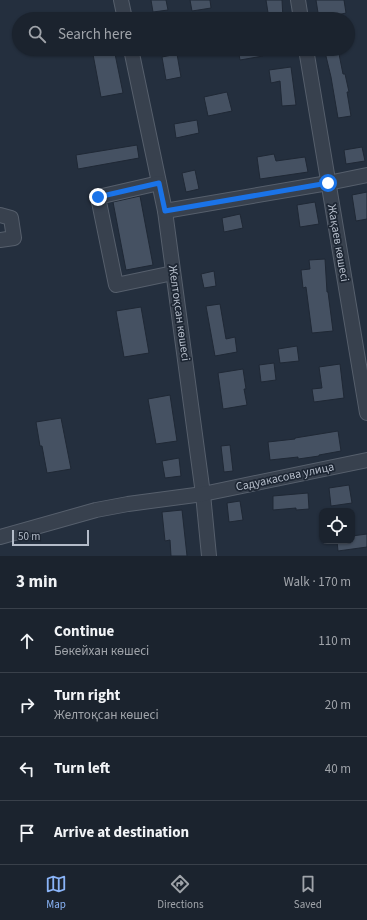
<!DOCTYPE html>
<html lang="en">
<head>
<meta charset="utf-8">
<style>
	:root { --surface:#1b232e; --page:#242b36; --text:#f1f3f6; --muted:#a0a4aa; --line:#39404a; --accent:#8ab4f8 }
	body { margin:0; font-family:"Source Sans 3",sans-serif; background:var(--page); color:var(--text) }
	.controls { position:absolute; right:12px; bottom:12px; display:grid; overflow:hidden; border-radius:8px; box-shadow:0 1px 3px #0004 }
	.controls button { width:36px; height:36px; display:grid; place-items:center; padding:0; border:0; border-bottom:1px solid var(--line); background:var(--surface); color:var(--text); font:20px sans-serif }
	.scale { position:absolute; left:12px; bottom:10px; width:77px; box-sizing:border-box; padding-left:4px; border:2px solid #b4bcc9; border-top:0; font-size:11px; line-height:14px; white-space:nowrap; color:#b4bcc9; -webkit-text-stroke:3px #1d2633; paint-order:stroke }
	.stop { position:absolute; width:12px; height:12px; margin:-9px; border:3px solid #1a73e8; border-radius:50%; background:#fff }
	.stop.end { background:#1a73e8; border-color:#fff; box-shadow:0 1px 4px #0008 }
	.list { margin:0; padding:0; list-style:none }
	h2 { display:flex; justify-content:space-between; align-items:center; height:52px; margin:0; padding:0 16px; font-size:17px }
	h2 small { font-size:13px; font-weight:400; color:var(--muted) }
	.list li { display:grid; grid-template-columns:26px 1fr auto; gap:12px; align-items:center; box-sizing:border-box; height:64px; padding:0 16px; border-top:1px solid var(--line) }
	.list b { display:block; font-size:15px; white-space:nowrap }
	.list p { margin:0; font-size:13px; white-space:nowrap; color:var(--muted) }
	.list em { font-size:13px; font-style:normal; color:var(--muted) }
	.icon { flex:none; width:22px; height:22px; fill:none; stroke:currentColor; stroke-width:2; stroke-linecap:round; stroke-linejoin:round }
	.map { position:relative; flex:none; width:367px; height:556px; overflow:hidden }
	.search { position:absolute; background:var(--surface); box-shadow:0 1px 3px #0004; left:12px; right:12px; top:12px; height:44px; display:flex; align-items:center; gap:10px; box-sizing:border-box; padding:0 14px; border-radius:22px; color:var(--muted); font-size:15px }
	.sheet { height:308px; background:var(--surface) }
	nav { display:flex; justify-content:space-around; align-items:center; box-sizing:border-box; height:56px; border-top:1px solid var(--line); background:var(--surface); font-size:11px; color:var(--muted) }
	nav a { display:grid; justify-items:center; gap:2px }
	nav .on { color:var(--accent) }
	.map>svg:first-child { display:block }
	.building { fill:#455162; stroke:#1f2835 }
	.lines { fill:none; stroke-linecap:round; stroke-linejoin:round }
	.minor-casing { stroke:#565f6c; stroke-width:16 }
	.minor { stroke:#38414e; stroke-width:14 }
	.route { stroke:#1a73e8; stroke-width:5 }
	.labels { text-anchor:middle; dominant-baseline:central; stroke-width:3.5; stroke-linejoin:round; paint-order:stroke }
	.street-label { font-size:12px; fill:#b4bcc9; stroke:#1d2633 }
</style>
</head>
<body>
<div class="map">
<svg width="367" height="556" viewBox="0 0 367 556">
	<rect width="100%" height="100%" fill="#242f3e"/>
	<g class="building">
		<polygon points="151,0 166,0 168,10 153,12"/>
		<polygon points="190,0 210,0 211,8 192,11"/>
		<polygon points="266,0 282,0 283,19 269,19"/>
		<polygon points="316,0 344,0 346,13 319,19"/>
		<polygon points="92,49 114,49 123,93 101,97"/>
		<polygon points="238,49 262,49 263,56 240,60"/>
		<polygon points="338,49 343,74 345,74 349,92 347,92 351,116 338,118 331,77 325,52"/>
		<polygon points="177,54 181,77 166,80 162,57"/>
		<polygon points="291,67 296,105 282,106 280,81 271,83 269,70"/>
		<polygon points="227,92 232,111 208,116 204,97"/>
		<polygon points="197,120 199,133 176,138 174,124"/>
		<polygon points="137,145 139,158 78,169 76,155"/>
		<polygon points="362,147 365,161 346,164 344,150"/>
		<polygon points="274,154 276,161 305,157 308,172 260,179 257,157"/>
		<polygon points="195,170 199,189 186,192 182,173"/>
		<polygon points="367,192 367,219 356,221 352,195"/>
		<polygon points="140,196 153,265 126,270 113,202"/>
		<polygon points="315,202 319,224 300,227 297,205"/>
		<polygon points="240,214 243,228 224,232 222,218"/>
		<polygon points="325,259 327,292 328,292 333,331 312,333 306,287 303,288 301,270 310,269 309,260"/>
		<polygon points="214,271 216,286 204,288 201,274"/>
		<polygon points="220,304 226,339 235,337 237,352 215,356 206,306"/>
		<polygon points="141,307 149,353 124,357 116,311"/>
		<polygon points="297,346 299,361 280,363 278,349"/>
		<polygon points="274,363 276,380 261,382 259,365"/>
		<polygon points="340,364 344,398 314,402 312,389 322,388 319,367"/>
		<polygon points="243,369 246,389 244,389 247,405 223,409 218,373"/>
		<polygon points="170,395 177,441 156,444 148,399"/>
		<polygon points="61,418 71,469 47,473 42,446 40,446 36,422"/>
		<polygon points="338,431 341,451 319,455 319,456 298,459 298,457 270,460 268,442 295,439 295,438"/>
		<polygon points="230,445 233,471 224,472 221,446"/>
		<polygon points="179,458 181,476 165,478 162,461"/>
		<polygon points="349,485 352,503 331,506 329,488"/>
		<polygon points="308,493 309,509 296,510 296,508 273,510 273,496"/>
		<polygon points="240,501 243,520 229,522 227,503"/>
		<polygon points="182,510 187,556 171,556 170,540 165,541 162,512"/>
		<polygon points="367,534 367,547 338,551 337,541 352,541 352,536"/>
	</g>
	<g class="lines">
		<g class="minor-casing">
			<g id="minor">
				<polyline points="121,0 125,19"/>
				<polyline points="298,0 301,19"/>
				<polyline points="131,49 165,211 203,494 209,556"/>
				<polyline points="306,49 367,413"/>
				<polyline points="159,183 98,197 116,285 173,273"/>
				<polyline points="165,211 328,183 367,175"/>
				<polyline points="0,215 11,218 14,238 0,240"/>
				<polyline points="0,537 96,510 128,504 203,494 367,460"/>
			</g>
		</g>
		<use href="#minor" class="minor"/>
	</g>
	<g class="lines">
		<polyline class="route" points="98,197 159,183 165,211 328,183"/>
	</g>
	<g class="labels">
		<g class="street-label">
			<text transform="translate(338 243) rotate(80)">Жақаев көшесі</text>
			<text transform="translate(179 313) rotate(82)">Желтоқсан көшесі</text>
			<text transform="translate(285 477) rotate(-12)">Садуакасова улица</text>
		</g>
	</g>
</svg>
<div class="controls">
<button><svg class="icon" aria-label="locate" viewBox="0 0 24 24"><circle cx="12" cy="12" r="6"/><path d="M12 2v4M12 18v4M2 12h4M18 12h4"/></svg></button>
</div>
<div class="scale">50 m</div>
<div class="stop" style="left:328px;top:183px"></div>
<div class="stop end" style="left:98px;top:197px"></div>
<div class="search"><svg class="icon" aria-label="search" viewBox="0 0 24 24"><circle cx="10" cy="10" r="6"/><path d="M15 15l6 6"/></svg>Search here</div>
</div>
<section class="sheet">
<h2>3 min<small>Walk · 170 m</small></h2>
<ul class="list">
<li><svg class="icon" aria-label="ahead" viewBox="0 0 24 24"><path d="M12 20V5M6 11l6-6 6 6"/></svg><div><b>Continue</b><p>Бөкейхан көшесі</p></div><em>110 m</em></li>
<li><svg class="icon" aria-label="right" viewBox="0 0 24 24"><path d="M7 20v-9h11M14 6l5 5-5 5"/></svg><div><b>Turn right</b><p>Желтоқсан көшесі</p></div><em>20 m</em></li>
<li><svg class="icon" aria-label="left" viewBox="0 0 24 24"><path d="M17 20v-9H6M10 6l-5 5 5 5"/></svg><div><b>Turn left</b></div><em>40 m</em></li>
<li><svg class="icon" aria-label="arrive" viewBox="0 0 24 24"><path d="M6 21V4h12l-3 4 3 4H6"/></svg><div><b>Arrive at destination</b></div></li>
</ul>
</section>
<nav>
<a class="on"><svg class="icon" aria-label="map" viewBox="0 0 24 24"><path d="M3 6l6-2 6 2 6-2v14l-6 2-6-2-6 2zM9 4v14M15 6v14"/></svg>Map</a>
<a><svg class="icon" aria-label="directions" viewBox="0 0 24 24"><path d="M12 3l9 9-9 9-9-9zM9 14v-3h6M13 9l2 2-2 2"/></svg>Directions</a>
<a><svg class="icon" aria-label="saved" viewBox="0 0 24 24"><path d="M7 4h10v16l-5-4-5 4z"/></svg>Saved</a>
</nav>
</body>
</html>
